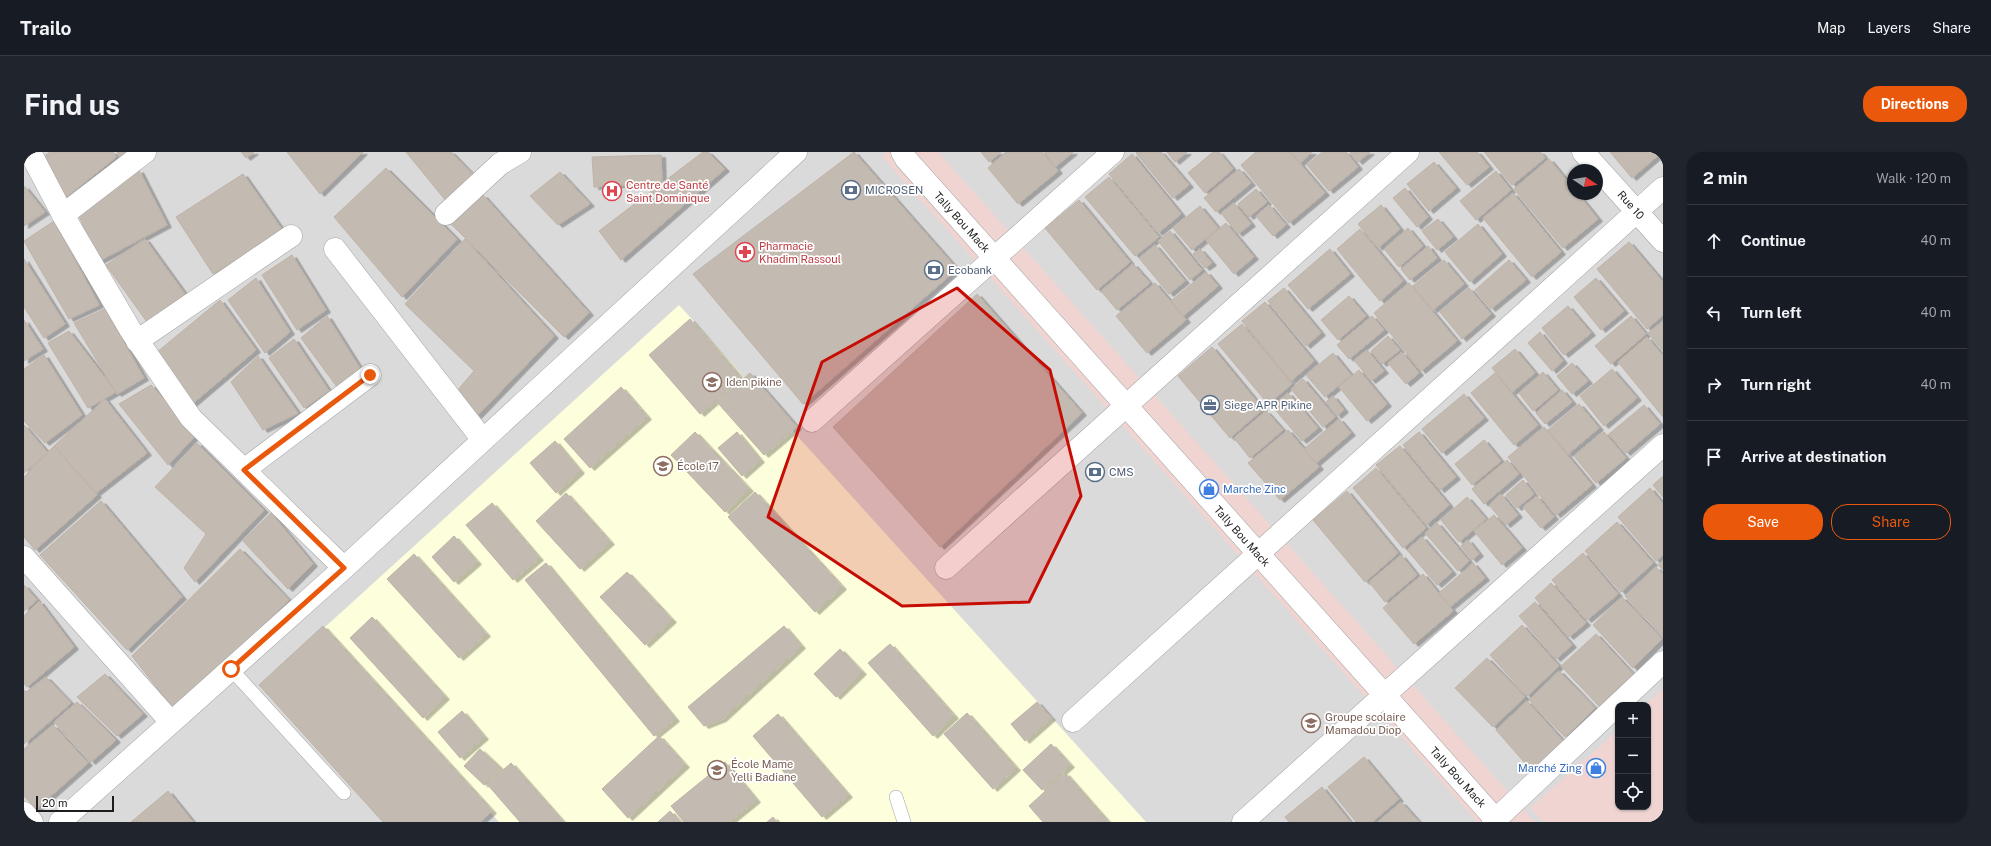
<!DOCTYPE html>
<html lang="en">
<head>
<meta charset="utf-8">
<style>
	:root { --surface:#171b24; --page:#20242c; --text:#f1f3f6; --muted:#9ea1a6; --line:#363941; --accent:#ea580c }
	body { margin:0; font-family:"Public Sans",sans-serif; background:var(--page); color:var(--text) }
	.controls { position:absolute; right:12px; bottom:12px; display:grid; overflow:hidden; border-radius:8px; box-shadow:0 1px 3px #0004 }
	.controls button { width:36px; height:36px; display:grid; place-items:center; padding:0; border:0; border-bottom:1px solid var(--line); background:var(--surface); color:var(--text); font:20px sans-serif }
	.compass { position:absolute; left:1543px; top:12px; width:36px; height:36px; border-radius:50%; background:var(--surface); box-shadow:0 1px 3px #0004; rotate:102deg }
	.scale { position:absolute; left:12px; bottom:10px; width:78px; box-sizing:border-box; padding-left:4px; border:2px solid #1d1d1d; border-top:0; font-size:11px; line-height:14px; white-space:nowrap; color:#1d1d1d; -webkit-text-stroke:3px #fff; paint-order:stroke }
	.stop { position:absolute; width:12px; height:12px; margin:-9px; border:3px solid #ea580c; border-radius:50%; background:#fff }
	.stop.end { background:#ea580c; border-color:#fff; box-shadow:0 1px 4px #0008 }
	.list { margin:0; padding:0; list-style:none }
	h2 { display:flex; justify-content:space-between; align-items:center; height:52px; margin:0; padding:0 16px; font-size:17px }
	h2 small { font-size:13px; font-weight:400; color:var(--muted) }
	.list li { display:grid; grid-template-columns:26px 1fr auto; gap:12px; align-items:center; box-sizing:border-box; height:72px; padding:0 16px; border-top:1px solid var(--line) }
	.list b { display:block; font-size:15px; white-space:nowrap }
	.list em { font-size:13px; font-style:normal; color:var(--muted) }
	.actions { display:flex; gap:8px; padding:12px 16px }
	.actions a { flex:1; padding:9px 0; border:1px solid var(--accent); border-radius:16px; text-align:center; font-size:14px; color:var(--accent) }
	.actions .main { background:var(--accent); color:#fff }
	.icon { flex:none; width:22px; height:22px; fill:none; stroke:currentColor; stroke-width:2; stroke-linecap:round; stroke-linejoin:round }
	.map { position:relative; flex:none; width:1639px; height:670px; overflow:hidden; border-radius:16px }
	header { display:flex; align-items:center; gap:24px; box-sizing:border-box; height:56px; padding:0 20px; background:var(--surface); border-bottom:1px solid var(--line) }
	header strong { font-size:19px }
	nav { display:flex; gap:22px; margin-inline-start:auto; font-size:14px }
	.intro { display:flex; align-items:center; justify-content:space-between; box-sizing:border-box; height:96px; padding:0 24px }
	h1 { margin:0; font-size:28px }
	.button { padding:10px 18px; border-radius:16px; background:var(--accent); color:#fff; font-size:14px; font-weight:700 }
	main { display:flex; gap:24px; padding:0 24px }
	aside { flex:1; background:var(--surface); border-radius:16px; box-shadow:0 1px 3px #0004 }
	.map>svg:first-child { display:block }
	.residential { fill:#dbdada; fill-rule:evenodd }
	.commercial { fill:#efd4d2 }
	.education { fill:#fdfedc }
	.building { fill:#c3bab2; stroke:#bfb2a6; filter:url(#shadow) }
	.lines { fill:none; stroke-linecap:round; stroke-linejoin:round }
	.service-casing { stroke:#a4a4a4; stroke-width:14 }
	.minor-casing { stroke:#a4a4a4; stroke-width:23 }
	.tertiary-casing { stroke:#a4a4a4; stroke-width:23 }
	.service { stroke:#fff; stroke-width:13 }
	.minor { stroke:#fff; stroke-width:22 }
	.tertiary { stroke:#fff; stroke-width:22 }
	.route { stroke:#ea580c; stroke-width:5 }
	.marked { fill:#c60c03; fill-opacity:0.2; stroke:#c60c03; stroke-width:3; stroke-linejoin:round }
	.labels { text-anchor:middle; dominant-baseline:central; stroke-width:3.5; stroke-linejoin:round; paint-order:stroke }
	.health-label { font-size:11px; fill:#be3a42; stroke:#fff; text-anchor:start }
	.service-label { font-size:11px; fill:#4e5e75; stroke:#fff; text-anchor:start }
	.street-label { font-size:11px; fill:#1d1d1d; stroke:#fff }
	.education-label { font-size:11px; fill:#785e54; stroke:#fff; text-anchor:start }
	.shop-label { font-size:11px; fill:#366cbe; stroke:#fff; text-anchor:start }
</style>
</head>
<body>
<header>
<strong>Trailo</strong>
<nav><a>Map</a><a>Layers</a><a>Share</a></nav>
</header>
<div class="intro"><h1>Find us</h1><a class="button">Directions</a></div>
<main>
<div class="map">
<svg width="1639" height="670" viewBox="0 0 1639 670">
	<defs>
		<filter id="shadow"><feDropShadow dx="4.5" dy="2.5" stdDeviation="0" flood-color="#0004"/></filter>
	</defs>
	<rect width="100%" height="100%" fill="#eeebe3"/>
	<path class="residential" d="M0 0H1639V670H0ZM1549 18H1573V42H1549ZM1594 553H1624V655H1594Z"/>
	<g class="commercial">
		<polygon points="862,0 914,0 1511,670 1453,670 858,5"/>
		<polygon points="1639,537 1639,670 1519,670 1506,656 1594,578 1594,655 1624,655 1624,553 1621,553"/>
	</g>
	<polygon class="education" points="655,153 1122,670 475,670 300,476"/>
	<g class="building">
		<polygon points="26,0 89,0 92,5 41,46 15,8"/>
		<polygon points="93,0 102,0 96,4"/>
		<polygon points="217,0 230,0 222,6"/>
		<polygon points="263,0 339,0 296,42"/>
		<polygon points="382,0 427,0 455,29 427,55"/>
		<polygon points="679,0 684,0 701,17 597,108 575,79"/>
		<polygon points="830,0 933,117 779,252 669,122"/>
		<polygon points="957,0 977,0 965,10"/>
		<polygon points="982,0 1018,0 1034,19 994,52 964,16"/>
		<polygon points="1020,0 1049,0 1031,15"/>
		<polygon points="1113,0 1137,0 1165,33 1149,46 1112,1"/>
		<polygon points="1143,0 1163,0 1151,10"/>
		<polygon points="1189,0 1195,0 1209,17 1181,41 1164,21"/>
		<polygon points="1232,0 1266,0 1301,41 1265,71 1217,13"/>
		<polygon points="1267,0 1288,0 1276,11"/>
		<polygon points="1298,0 1322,0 1334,15 1305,39 1283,13"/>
		<polygon points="1326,0 1346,0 1334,10"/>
		<polygon points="1415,0 1453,0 1465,15 1443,33"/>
		<polygon points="1460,0 1516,0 1521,6 1488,33"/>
		<polygon points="1586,0 1638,0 1608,26"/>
		<polygon points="1108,2 1157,62 1134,81 1085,22"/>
		<polygon points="637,3 638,30 570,35 568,5"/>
		<polygon points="1525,7 1549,36 1549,42 1554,42 1574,67 1539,96 1490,37"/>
		<polygon points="1410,10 1432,36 1405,59 1383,32"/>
		<polygon points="362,16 433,87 378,145 310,65"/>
		<polygon points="1215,17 1227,31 1192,60 1180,46"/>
		<polygon points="115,18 143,73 75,109 54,62"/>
		<polygon points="1472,19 1487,38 1452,68 1436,49"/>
		<polygon points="536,20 566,52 534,73 506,44"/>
		<polygon points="219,22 259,79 189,122 152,65"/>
		<polygon points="1085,25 1135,85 1111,104 1061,45"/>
		<polygon points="0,34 21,60 0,74"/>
		<polygon points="1381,36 1404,65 1393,75 1369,46"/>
		<polygon points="1232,37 1243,50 1225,65 1214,52"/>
		<polygon points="1489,41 1537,100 1508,125 1459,66"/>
		<polygon points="459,43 565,161 540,185 424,69"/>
		<polygon points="1055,48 1106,110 1073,138 1021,76"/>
		<polygon points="1210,51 1227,72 1214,82 1197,61"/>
		<polygon points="1245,53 1262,73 1249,84 1232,64"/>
		<polygon points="1357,53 1376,77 1354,96 1334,72"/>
		<polygon points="1176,54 1194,76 1168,98 1149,76"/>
		<polygon points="1414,67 1429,85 1413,98 1398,79"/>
		<polygon points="30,69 75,153 45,167 0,89"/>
		<polygon points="1202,71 1230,105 1210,122 1182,88"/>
		<polygon points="1454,72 1478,102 1446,130 1421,100"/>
		<polygon points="1384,76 1399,94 1375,115 1360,97"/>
		<polygon points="1336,77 1379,129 1356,149 1313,97"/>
		<polygon points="1146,79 1178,118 1166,128 1134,89"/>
		<polygon points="121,87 163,145 123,170 82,113"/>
		<polygon points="441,87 530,184 453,264 432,240 450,219 381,152"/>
		<polygon points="1605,90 1639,130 1639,163 1623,177 1573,117"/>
		<polygon points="1131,93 1161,129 1145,142 1115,106"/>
		<polygon points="1404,94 1413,106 1386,128 1377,117"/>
		<polygon points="1176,97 1188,111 1181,116 1169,102"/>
		<polygon points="1306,97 1326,122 1284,157 1264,133"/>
		<polygon points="268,103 302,158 273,178 238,123"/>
		<polygon points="0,107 41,172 20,186 0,155"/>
		<polygon points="1420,108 1440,132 1409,158 1389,134"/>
		<polygon points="1485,108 1502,128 1467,157 1451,138"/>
		<polygon points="1109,112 1126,131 1093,158 1077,139"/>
		<polygon points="1182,120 1194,134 1159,164 1147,149"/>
		<polygon points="232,126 266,180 241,201 204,148"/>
		<polygon points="1572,126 1600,159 1577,178 1550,145"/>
		<polygon points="1131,131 1162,168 1123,201 1092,164"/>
		<polygon points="1385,131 1433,189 1397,219 1350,161"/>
		<polygon points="1260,136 1297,181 1282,194 1244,149"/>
		<polygon points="1445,136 1467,162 1438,187 1416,160"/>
		<polygon points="953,142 1058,261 916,395 809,275"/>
		<polygon points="1325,144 1342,164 1314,188 1297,168"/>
		<polygon points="196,148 232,198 168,252 132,201"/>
		<polygon points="1241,150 1290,209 1267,229 1218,169"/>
		<polygon points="1544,154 1567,181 1540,203 1518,176"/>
		<polygon points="81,157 120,226 93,242 50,171"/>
		<polygon points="303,164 339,221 313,235 277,186"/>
		<polygon points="1348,164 1360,178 1325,207 1313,193"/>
		<polygon points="1607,164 1622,182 1587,212 1571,194"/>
		<polygon points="666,167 717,226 676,262 625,203"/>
		<polygon points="0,168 19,197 0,209"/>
		<polygon points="1639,169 1639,199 1624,181"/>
		<polygon points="1218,172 1268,232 1244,252 1194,192"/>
		<polygon points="45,179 92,240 64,256 24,191"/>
		<polygon points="1516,180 1539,209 1528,219 1504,191"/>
		<polygon points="1364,184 1376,198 1358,212 1347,199"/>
		<polygon points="1623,185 1639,204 1639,265 1594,210"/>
		<polygon points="270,187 305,239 280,256 245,206"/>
		<polygon points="1188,195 1239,257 1206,286 1154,224"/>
		<polygon points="1491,197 1511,221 1488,240 1468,216"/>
		<polygon points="1343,198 1360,219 1347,229 1330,208"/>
		<polygon points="1378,200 1395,221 1382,232 1364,211"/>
		<polygon points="1309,201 1327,223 1301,245 1282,223"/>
		<polygon points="20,203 58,263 21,291 0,269 0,217"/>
		<polygon points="234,204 274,261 239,278 207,230"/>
		<polygon points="1548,211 1564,229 1548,242 1533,224"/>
		<polygon points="1588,217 1613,246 1580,274 1556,244"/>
		<polygon points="1335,218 1363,252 1343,269 1315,235"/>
		<polygon points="1519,220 1534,238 1509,259 1495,241"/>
		<polygon points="726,221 773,275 740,303 693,250"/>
		<polygon points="1471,221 1514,273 1490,293 1447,241"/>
		<polygon points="1279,227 1311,265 1299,275 1267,237"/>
		<polygon points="127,233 172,283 144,313 95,252"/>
		<polygon points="597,235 623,265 566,316 540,287"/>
		<polygon points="1538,238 1548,250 1521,272 1512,261"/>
		<polygon points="1264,241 1294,276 1278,289 1248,254"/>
		<polygon points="1440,242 1460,266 1418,301 1398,277"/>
		<polygon points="1309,244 1320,258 1313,264 1302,250"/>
		<polygon points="81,247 123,301 72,341 30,294"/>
		<polygon points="1555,252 1575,276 1544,302 1524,278"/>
		<polygon points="1620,253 1636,272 1602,301 1585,282"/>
		<polygon points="1242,259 1259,278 1226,306 1210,286"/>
		<polygon points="1315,267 1327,281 1292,311 1280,297"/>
		<polygon points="0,273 24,301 0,321"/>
		<polygon points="1520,275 1568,333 1532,363 1484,305"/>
		<polygon points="1264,278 1295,315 1256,348 1224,311"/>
		<polygon points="671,280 725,337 701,360 647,303"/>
		<polygon points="713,280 736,308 718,324 694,296"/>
		<polygon points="1395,280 1432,325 1416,338 1379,293"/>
		<polygon points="1580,280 1602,306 1572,331 1550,304"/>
		<polygon points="1460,288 1477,309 1448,333 1431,312"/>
		<polygon points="531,289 556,319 532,341 506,311"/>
		<polygon points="173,291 240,358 171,430 160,416 182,382 131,335"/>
		<polygon points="30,294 73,343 11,398 0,385 0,325"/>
		<polygon points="1376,294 1425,353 1402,373 1352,313"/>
		<polygon points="1483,308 1495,322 1460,352 1448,337"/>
		<polygon points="1352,316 1402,376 1379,396 1329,336"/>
		<polygon points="1639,324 1639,345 1629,333"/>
		<polygon points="1499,328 1510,342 1493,356 1482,343"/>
		<polygon points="1626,336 1639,352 1639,403 1632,409 1594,365"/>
		<polygon points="1323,339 1374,401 1341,430 1289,368"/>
		<polygon points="731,340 818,435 791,460 704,365"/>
		<polygon points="542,341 586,390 556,417 512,369"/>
		<polygon points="1477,342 1494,363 1482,373 1465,353"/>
		<polygon points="1513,344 1530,365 1517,376 1499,355"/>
		<polygon points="1443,345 1462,367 1435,390 1417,368"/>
		<polygon points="77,349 158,445 103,498 16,403"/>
		<polygon points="468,351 515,406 489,428 442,373"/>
		<polygon points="247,361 289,412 264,437 219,389"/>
		<polygon points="1470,363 1498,396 1478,413 1450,379"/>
		<polygon points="1593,370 1629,411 1597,440 1561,399"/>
		<polygon points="1413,371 1445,409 1434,419 1401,381"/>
		<polygon points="430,384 453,410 430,430 408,405"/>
		<polygon points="1398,385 1428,420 1413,433 1383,398"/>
		<polygon points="1444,388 1455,402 1448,408 1437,394"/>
		<polygon points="216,397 265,448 151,559 108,504"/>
		<polygon points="1559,401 1594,442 1563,468 1528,428"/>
		<polygon points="390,402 462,482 435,506 363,427"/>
		<polygon points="1377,403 1393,423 1361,450 1345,430"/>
		<polygon points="1639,408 1639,418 1634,413"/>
		<polygon points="522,411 651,567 630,584 501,428"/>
		<polygon points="1449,411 1461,426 1426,455 1415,441"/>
		<polygon points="1632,415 1639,423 1639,484 1601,444"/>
		<polygon points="603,420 648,468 621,493 576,445"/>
		<polygon points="1399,422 1429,459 1390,492 1359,456"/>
		<polygon points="1527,431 1562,471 1545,485 1511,446"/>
		<polygon points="0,433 13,448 0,459"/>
		<polygon points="1598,445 1638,487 1609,516 1569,473"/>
		<polygon points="15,449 50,495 3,535 0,532 0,464"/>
		<polygon points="1511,450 1548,493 1532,507 1495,464"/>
		<polygon points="348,465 421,545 399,566 326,486"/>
		<polygon points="1498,473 1535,514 1503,544 1466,503"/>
		<polygon points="299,474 468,659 456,670 359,670 235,533"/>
		<polygon points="760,474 777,494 698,567 680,574 664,555"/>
		<polygon points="1572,482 1609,522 1575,554 1537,514"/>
		<polygon points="866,492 930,564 909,584 844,511"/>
		<polygon points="816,497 838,520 812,545 790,522"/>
		<polygon points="1463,506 1501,545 1469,575 1431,536"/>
		<polygon points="1535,519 1571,556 1541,585 1505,548"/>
		<polygon points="81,522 119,562 93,584 53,545"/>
		<polygon points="22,525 47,551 0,592 0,538 2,540"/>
		<polygon points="1503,549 1540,590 1508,619 1472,578"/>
		<polygon points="53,550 92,588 67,610 30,570"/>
		<polygon points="1013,550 1027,566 1001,589 987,572"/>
		<polygon points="438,559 460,585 436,606 414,580"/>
		<polygon points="943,561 992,616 969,637 920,582"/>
		<polygon points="754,562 824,643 798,665 729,584"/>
		<polygon points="29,573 64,611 12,657 0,644 0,597"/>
		<polygon points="635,584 661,613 604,666 578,637"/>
		<polygon points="1027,592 1046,613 1018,638 999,618"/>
		<polygon points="456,597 476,616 460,633 440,614"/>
		<polygon points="1340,605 1375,647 1348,670 1332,670 1304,635"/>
		<polygon points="701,610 732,648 705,670 660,670 647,654"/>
		<polygon points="487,611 539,670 496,670 463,632"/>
		<polygon points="1041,621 1084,670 1019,670 1005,654"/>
		<polygon points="1298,635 1326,670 1265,670 1261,665"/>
		<polygon points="144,639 169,670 107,670"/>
		<polygon points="1377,650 1395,670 1354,670"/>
		<polygon points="646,659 656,670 634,670"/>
		<polygon points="749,665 753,670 743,670"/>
	</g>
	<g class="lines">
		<g class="service-casing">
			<g id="service">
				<polyline points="207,517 320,641"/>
				<polyline points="872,645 880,670"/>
			</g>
		</g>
		<g class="minor-casing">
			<g id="minor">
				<polyline points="6,0 39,63 107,179 167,266 320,416"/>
				<polyline points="878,0 882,7 1474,670"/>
				<polyline points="1559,0 1639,89"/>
				<polyline points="422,62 476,12 496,0"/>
				<polyline points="39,63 121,0"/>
				<polyline points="311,97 459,288"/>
				<polyline points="113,189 267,84"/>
				<polyline points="788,269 1089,0"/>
				<polyline points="220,318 346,223"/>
				<polyline points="0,405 147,570"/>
				<polyline points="922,416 1384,0"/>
				<polyline points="1049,569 1639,36"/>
				<polyline points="0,661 8,670"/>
				<polyline points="1219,670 1639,293"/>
				<polyline points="1469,670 1639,510"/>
			</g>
		</g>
		<g class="tertiary-casing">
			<polyline id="tertiary" points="36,670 320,416 772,0"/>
		</g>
		<use href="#service" class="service"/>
		<use href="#minor" class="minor"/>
		<use href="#tertiary" class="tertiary"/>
	</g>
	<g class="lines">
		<polyline class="route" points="207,517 320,416 220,318 346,223"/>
	</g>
	<path class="marked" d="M933 136 1026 218 1057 344 1005 450 878 454 744 365 798 210Z"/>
	<defs>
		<g id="bank-ring" transform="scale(1)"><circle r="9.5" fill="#fff" stroke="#5c6f8a" stroke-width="1.5"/><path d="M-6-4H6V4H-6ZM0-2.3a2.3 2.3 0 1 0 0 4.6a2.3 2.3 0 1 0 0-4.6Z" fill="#5c6f8a"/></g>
		<g id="hospital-ring" transform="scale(1)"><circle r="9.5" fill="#fff" stroke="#e0444e" stroke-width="1.5"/><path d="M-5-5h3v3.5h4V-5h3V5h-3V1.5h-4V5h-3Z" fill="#e0444e"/></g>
		<g id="pharmacy-ring" transform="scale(1)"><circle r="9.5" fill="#fff" stroke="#e0444e" stroke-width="1.5"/><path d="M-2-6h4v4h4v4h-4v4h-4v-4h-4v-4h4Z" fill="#e0444e"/></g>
		<g id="school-ring" transform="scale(1)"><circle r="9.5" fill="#fff" stroke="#8d6e63" stroke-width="1.5"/><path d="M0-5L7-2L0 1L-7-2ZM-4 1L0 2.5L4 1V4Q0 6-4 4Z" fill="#8d6e63"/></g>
		<g id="office-ring" transform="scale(1)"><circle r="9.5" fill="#fff" stroke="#5c6f8a" stroke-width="1.5"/><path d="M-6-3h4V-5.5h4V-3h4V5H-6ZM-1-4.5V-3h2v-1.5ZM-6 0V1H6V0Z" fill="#5c6f8a"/></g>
		<g id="shop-ring" transform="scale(1)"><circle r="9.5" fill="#fff" stroke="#3f7fe0" stroke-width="1.5"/><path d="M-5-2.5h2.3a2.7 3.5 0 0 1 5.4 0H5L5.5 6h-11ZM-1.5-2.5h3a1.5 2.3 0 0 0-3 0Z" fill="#3f7fe0"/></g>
	</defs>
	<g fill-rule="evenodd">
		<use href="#bank-ring" x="827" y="38"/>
		<use href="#hospital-ring" x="588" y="39"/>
		<use href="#pharmacy-ring" x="721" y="100"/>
		<use href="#bank-ring" x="910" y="118"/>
		<use href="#school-ring" x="688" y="230"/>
		<use href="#office-ring" x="1186" y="253"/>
		<use href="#school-ring" x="639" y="314"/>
		<use href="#bank-ring" x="1071" y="320"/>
		<use href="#shop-ring" x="1185" y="337"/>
		<use href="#school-ring" x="1287" y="571"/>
		<use href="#shop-ring" x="1572" y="616"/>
		<use href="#school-ring" x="693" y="618"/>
	</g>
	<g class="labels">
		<g class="health-label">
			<text x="602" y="33">Centre de Santé<tspan x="602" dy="13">Saint Dominique</tspan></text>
			<text x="735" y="94">Pharmacie<tspan x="735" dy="13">Khadim Rassoul</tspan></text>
		</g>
		<g class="service-label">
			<text x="841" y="38">MICROSEN</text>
			<text x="924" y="118">Ecobank</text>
			<text x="1200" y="253">Siege APR Pikine</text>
			<text x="1085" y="320">CMS</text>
		</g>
		<g class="street-label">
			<text transform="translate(1607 53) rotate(48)">Rue 10</text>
			<text transform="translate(938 70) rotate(48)">Tally Bou Mack</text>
			<text transform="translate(1218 384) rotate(48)">Tally Bou Mack</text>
			<text transform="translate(1434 625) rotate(48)">Tally Bou Mack</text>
		</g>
		<g class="education-label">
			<text x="702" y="230">Iden pikine</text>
			<text x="653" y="314">École 17</text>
			<text x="1301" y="565">Groupe scolaire<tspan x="1301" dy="13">Mamadou Diop</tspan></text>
			<text x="707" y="612">École Mame<tspan x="707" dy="13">Yelli Badiane</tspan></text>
		</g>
		<g class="shop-label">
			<text x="1199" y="337">Marche Zinc</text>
			<text x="1558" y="616" text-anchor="end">Marché Zing</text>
		</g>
	</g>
</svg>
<div class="controls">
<button>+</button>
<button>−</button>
<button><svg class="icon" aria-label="locate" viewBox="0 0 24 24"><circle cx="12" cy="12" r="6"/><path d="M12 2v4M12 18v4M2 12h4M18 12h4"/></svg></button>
</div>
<svg class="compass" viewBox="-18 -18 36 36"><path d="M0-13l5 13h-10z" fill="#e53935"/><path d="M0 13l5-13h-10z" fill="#9ea1a6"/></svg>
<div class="scale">20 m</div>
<div class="stop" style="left:207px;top:517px"></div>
<div class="stop end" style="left:346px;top:223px"></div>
</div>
<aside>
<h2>2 min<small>Walk · 120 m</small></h2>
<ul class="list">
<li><svg class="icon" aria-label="ahead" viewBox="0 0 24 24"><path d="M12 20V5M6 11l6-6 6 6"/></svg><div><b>Continue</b></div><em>40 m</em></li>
<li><svg class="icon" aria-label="left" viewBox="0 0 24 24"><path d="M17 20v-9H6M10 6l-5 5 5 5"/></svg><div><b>Turn left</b></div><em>40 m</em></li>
<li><svg class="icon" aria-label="right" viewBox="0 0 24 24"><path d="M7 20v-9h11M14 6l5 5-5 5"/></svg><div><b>Turn right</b></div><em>40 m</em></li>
<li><svg class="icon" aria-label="arrive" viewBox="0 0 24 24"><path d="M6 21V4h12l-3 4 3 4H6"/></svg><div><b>Arrive at destination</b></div></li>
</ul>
<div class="actions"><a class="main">Save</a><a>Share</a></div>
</aside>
</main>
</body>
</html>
